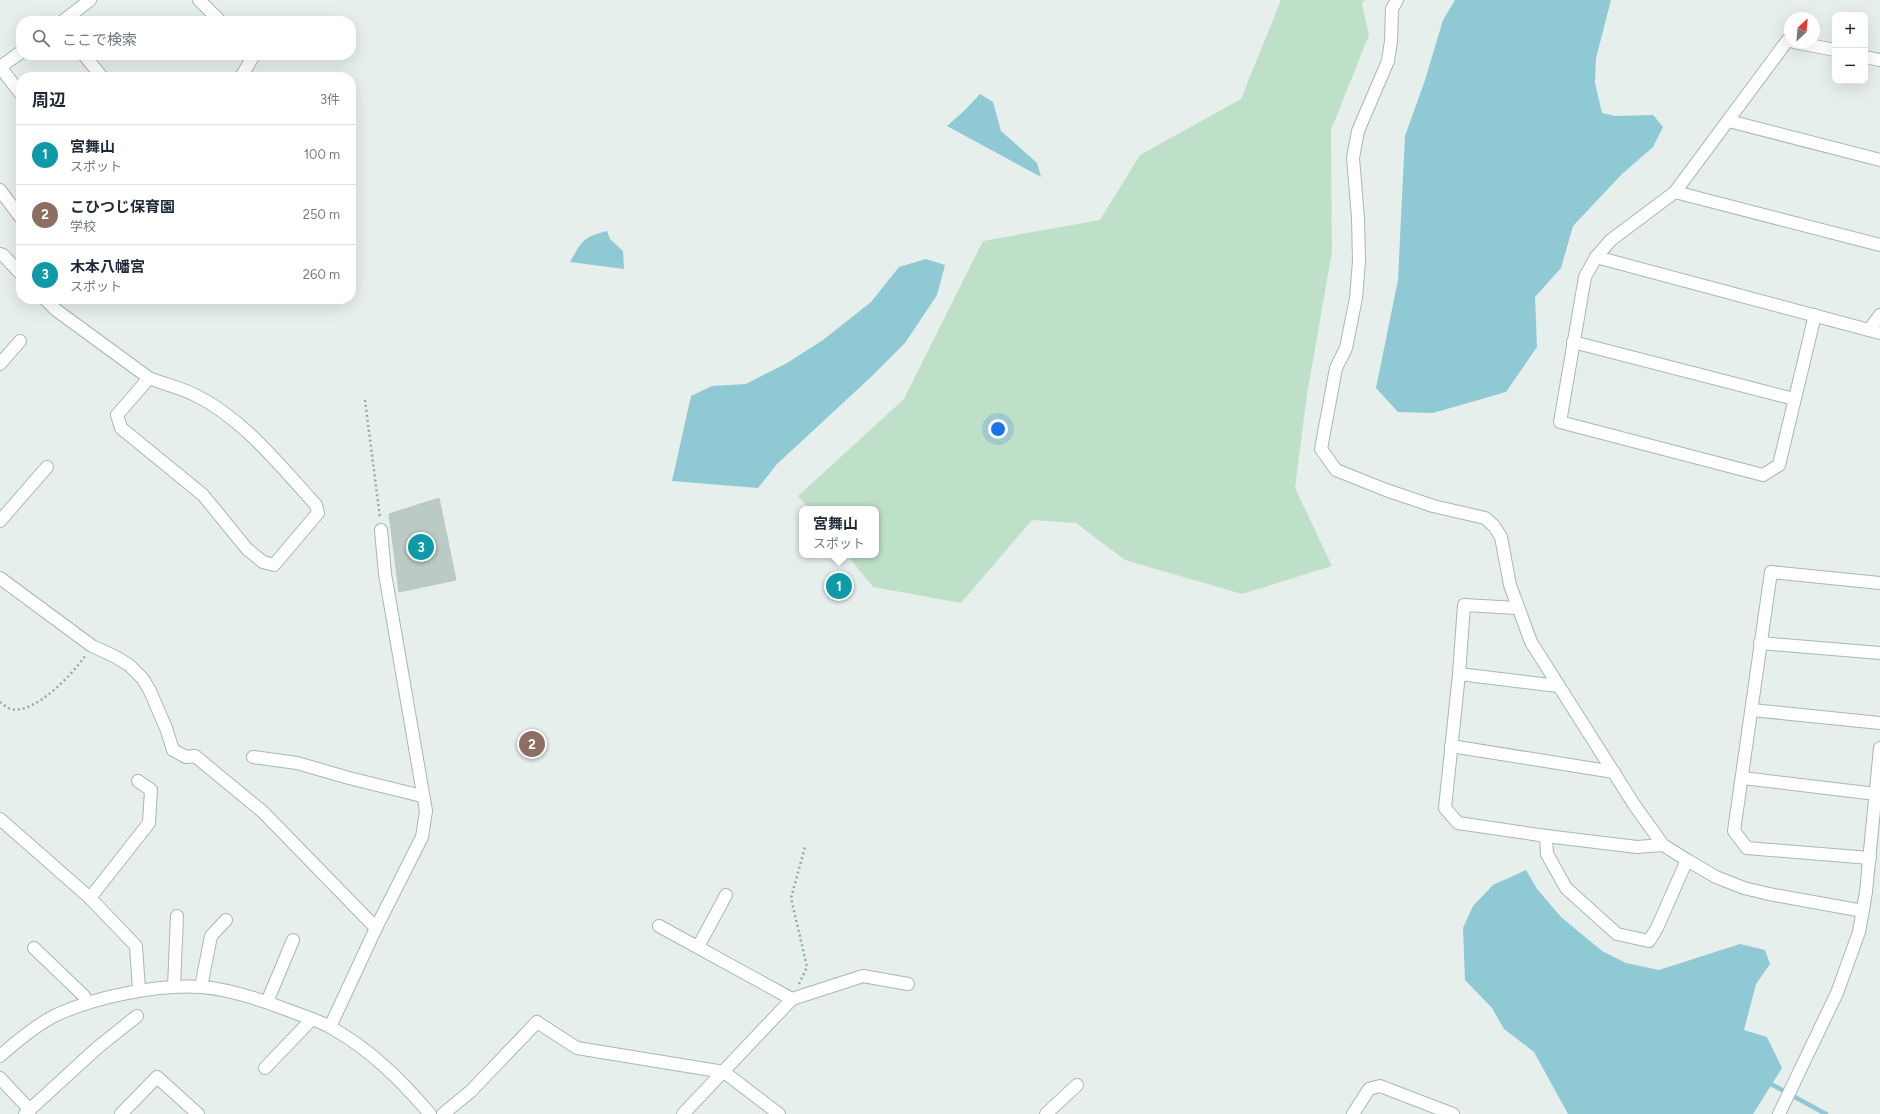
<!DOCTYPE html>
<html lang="ja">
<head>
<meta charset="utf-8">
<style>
	:root { --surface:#fff; --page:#f2f2f3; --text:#1f2937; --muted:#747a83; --line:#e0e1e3; --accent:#7f5249 }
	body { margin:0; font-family:Figtree,"Noto Sans JP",sans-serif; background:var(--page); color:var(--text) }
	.controls { position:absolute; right:12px; top:12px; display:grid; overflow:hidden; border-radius:8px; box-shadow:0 4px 16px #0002 }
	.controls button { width:36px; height:36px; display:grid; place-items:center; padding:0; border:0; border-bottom:1px solid var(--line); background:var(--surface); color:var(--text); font:20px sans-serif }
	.compass { position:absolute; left:1784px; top:12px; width:36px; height:36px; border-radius:50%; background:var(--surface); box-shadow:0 4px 16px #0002; rotate:26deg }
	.you { position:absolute; left:998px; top:429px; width:14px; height:14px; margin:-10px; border:3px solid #fff; border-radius:50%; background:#1a73e8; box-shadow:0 0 0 6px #1a73e833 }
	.badge { display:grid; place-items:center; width:26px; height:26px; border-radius:50%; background:var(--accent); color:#fff; font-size:13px; font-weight:700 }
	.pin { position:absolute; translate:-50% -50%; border:2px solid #fff; box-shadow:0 1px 4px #0006 }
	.popup { position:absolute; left:799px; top:506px; width:80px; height:52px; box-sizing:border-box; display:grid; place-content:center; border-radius:8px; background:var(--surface); filter:drop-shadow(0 1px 3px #0005); font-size:13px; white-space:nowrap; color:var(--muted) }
	.popup b { font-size:15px; color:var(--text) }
	.popup::after { content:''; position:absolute; left:50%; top:100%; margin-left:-8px; border:8px solid transparent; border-top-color:var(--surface) }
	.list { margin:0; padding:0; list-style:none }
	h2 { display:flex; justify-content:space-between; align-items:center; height:52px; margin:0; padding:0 16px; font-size:17px }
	h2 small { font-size:13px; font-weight:400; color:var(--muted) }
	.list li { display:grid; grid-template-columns:26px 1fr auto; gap:12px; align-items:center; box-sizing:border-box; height:60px; padding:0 16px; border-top:1px solid var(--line) }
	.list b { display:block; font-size:15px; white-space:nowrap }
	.list p { margin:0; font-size:13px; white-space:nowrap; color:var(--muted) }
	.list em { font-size:13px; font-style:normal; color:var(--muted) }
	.icon { flex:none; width:22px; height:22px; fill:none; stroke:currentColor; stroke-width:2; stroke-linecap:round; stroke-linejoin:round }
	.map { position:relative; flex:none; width:1880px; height:1114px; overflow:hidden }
	.search { position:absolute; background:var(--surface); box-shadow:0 4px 16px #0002; left:16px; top:16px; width:340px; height:44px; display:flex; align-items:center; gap:10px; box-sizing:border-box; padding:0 14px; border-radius:16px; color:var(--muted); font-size:15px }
	.panel { position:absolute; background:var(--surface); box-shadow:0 4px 16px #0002; left:16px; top:72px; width:340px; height:232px; border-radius:16px }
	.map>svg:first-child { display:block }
	.green { fill:#bfe0c8 }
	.water { fill:#8ec9d4 }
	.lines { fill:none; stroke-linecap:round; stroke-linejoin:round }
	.stream { stroke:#8ec9d4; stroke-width:4.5 }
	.building { fill:#bbcac4; stroke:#b8c9c2 }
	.minor-casing { stroke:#a8b8b2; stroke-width:14 }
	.tertiary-casing { stroke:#a8b8b2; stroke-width:14 }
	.path { stroke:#86b3a5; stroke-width:2.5; stroke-dasharray:2 3; stroke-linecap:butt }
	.minor { stroke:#fff; stroke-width:12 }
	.tertiary { stroke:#fff; stroke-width:12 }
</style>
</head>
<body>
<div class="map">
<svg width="1880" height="1114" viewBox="0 0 1880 1114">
	<rect width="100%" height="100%" fill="#e6efeb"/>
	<polygon class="green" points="1281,0 1365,0 1362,4 1369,35 1331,130 1332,252 1307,394 1295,488 1332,566 1242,594 1125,560 1076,523 1032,520 961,603 873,587 847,555 876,555 876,509 809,509 798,496 904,399 983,241 1100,220 1140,155 1241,99"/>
	<g class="water">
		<polygon points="1455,0 1611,0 1596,58 1595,83 1602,113 1615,116 1653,115 1663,127 1653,147 1622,174 1573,226 1561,268 1535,297 1537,347 1506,392 1433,413 1398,412 1376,388 1398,280 1405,136 1425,80 1443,20"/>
		<polygon points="980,94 993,102 1001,131 1037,163 1041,177 947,126 964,111"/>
		<path d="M607 231 610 239 623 251 624 269 570 262C582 241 583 237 607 231Z"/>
		<polygon points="926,259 945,265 937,295 905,343 871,377 777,464 758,488 672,481 691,396 712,386 746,384 787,363 823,340 871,302 899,267"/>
		<polygon points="1526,870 1537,889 1561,917 1602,951 1626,963 1659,970 1740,944 1765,950 1770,964 1756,984 1744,1030 1767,1037 1782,1068 1753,1114 1568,1114 1534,1052 1504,1029 1492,1008 1465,980 1463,928 1473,906 1493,885"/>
	</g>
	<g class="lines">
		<polyline class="stream" points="1771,1084 1826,1114"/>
	</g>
	<polygon class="building" points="439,498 456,580 399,592 389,514"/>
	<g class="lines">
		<g class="minor-casing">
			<g id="minor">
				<polyline points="199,0 220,21"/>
				<polyline points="1397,0 1392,9 1391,41 1388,61 1358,131 1353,158 1358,218 1359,261 1356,298 1346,348 1336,368 1321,449 1336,470 1386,490 1433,506 1485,518 1494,526 1501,537 1510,585 1531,642 1635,806 1663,845 1687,860 1716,877 1744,888 1769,894 1863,911"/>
				<polyline points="63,21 90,0"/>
				<polyline points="1790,41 1787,41 1675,192 1611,240 1596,257 1585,277 1560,422 1763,475 1779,465 1815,315"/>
				<polyline points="1794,42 1835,50"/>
				<polyline points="84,55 102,77"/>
				<polyline points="1865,57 1880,60"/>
				<polyline points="0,67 21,94"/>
				<polyline points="0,67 21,52"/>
				<polyline points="241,77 254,55"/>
				<polyline points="1729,121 1880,160"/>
				<polyline points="0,190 21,218"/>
				<polyline points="1675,192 1880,245"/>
				<polyline points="0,254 3,255 21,274"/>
				<polyline points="1596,257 1880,333"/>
				<path d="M45 299 56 310 149 378 117 415 121 428 203 495 247 549 263 562 274 565 318 513 316 505C281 467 243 418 195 395 181 388 164 384 149 378"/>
				<polyline points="1869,330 1880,315"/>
				<polyline points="1573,342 1794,399"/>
				<polyline points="0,364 20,341"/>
				<polyline points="0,521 47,467"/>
				<polyline points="0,578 92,646 114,656 129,665 143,679 150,691 166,728 173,750 186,757 195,756 263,812 376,928"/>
				<polyline points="1517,608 1464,605 1459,674 1445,808 1458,823 1546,836 1637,847 1663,845"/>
				<polyline points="1760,643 1880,653"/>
				<polyline points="1459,674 1558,686"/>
				<polyline points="1752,710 1880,723"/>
				<polyline points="1451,746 1614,772"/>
				<polyline points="253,757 297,763 349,778 422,796"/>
				<polyline points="1743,778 1876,794"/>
				<polyline points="0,819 90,898 136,946 139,990"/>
				<polyline points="1546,836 1547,854 1566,888 1617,934 1649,941 1657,928 1687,860"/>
				<polyline points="1870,858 1747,848 1734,831 1771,572 1880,583"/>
				<polyline points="90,898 149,823 151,790 138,781"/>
				<polyline points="659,926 792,999 863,976 908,984"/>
				<polyline points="698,947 726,895"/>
				<polyline points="34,948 84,996 87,1003"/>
				<polyline points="174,987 177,916"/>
				<polyline points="201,987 211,936 226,920"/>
				<polyline points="267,1002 293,940"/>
				<polyline points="330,1027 376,928 422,837 426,811 385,574 381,530"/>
				<path d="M0 1056C17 1041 36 1025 56 1015 95 997 158 984 201 987 229 989 259 999 285 1009 300 1015 316 1019 330 1027 370 1049 401 1080 430 1114"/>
				<polyline points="265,1068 312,1019"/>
				<polyline points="0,1078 30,1110"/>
				<polyline points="25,1114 97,1048 137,1016"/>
				<polyline points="121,1114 157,1077 198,1114"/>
				<polyline points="443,1114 471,1091 537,1022 577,1048 724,1072 779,1114"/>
				<polyline points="683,1114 792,999"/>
				<polyline points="1046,1114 1077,1085"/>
				<polyline points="1353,1114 1369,1089 1380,1086 1453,1114"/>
			</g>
		</g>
		<g class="tertiary-casing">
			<polyline id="tertiary" points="1779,1114 1837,993 1859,932 1866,892 1880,748"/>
		</g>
		<g class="path">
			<polyline points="365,400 380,518"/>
			<path d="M0 702C3 704 7 708 11 709 34 715 73 674 85 656"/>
			<polyline points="799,984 807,967 791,898 805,847"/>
		</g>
		<use href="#minor" class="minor"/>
		<use href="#tertiary" class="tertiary"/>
	</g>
</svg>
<div class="controls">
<button>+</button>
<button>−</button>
</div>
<svg class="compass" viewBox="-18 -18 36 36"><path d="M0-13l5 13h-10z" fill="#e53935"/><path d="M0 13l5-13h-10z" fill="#747a83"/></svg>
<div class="you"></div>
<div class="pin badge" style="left:839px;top:586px;background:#0f9aa8">1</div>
<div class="popup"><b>宮舞山</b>スポット</div>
<div class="pin badge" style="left:532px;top:744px;background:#8d6e63">2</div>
<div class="pin badge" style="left:421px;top:547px;background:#0f9aa8">3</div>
<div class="search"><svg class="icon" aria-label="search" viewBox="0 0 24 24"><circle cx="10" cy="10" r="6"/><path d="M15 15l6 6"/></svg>ここで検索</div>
<section class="panel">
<h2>周辺<small>3件</small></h2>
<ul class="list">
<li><span class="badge" style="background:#0f9aa8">1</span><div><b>宮舞山</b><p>スポット</p></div><em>100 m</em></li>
<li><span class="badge" style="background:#8d6e63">2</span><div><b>こひつじ保育園</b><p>学校</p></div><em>250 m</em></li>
<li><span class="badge" style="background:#0f9aa8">3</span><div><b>木本八幡宮</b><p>スポット</p></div><em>260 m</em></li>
</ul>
</section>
</div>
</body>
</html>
